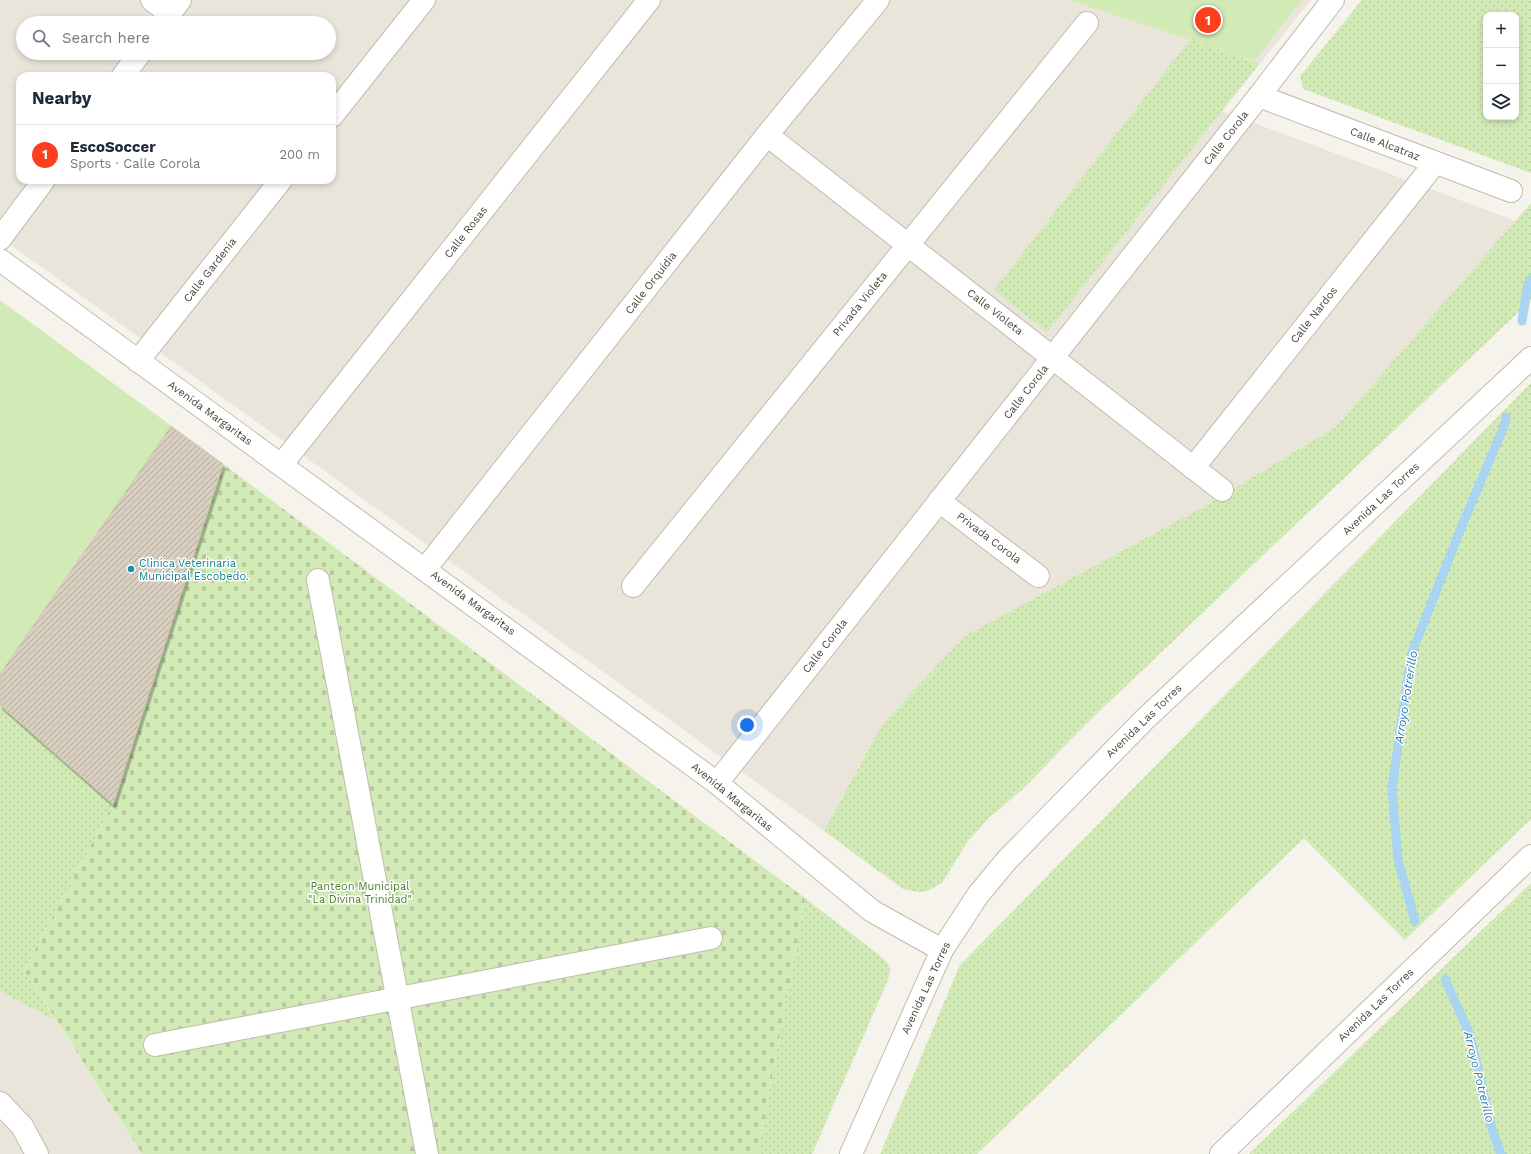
<!DOCTYPE html>
<html lang="en">
<head>
<meta charset="utf-8">
<style>
	:root { --surface:#fff; --page:#f6f6f7; --text:#1f2937; --muted:#747a83; --line:#e0e1e3; --accent:#fc3f1d }
	body { margin:0; font-family:"Work Sans",sans-serif; background:var(--page); color:var(--text) }
	.controls { position:absolute; right:12px; top:12px; display:grid; overflow:hidden; border-radius:8px; box-shadow:0 2px 6px #0003 }
	.controls button { width:36px; height:36px; display:grid; place-items:center; padding:0; border:0; border-bottom:1px solid var(--line); background:var(--surface); color:var(--text); font:20px sans-serif }
	.you { position:absolute; left:747px; top:725px; width:14px; height:14px; margin:-10px; border:3px solid #fff; border-radius:50%; background:#1a73e8; box-shadow:0 0 0 6px #1a73e833 }
	.badge { display:grid; place-items:center; width:26px; height:26px; border-radius:50%; background:var(--accent); color:#fff; font-size:13px; font-weight:700 }
	.pin { position:absolute; translate:-50% -50%; border:2px solid #fff; box-shadow:0 1px 4px #0006 }
	.list { margin:0; padding:0; list-style:none }
	h2 { display:flex; justify-content:space-between; align-items:center; height:52px; margin:0; padding:0 16px; font-size:17px }
	h2 small { font-size:13px; font-weight:400; color:var(--muted) }
	.list li { display:grid; grid-template-columns:26px 1fr auto; gap:12px; align-items:center; box-sizing:border-box; height:60px; padding:0 16px; border-top:1px solid var(--line) }
	.list b { display:block; font-size:15px; white-space:nowrap }
	.list p { margin:0; font-size:13px; white-space:nowrap; color:var(--muted) }
	.list em { font-size:13px; font-style:normal; color:var(--muted) }
	.icon { flex:none; width:22px; height:22px; fill:none; stroke:currentColor; stroke-width:2; stroke-linecap:round; stroke-linejoin:round }
	.map { position:relative; flex:none; width:1531px; height:1154px; overflow:hidden }
	.search { position:absolute; background:var(--surface); box-shadow:0 2px 6px #0003; left:16px; top:16px; width:320px; height:44px; display:flex; align-items:center; gap:10px; box-sizing:border-box; padding:0 14px; border-radius:22px; color:var(--muted); font-size:15px }
	.panel { position:absolute; background:var(--surface); box-shadow:0 2px 6px #0003; left:16px; top:72px; width:320px; height:112px; border-radius:12px }
	.map>svg:first-child { display:block }
	.residential { fill:#eae5da; fill-rule:evenodd }
	.grass { fill:url(#grass-dots); fill-rule:evenodd }
	.cemetery { fill:url(#cemetery-stones) }
	.park { fill:#d2eab5 }
	.lines { fill:none; stroke-linecap:round; stroke-linejoin:round }
	.stream { stroke:#a9d4f2; stroke-width:9 }
	.building { fill:url(#building-hatch); stroke:#d3c7b4; filter:url(#shadow) }
	.pedestrian-casing { stroke:#c2bbae; stroke-width:24 }
	.minor-casing { stroke:#c2bbae; stroke-width:24 }
	.tertiary-casing { stroke:#c2bbae; stroke-width:24 }
	.pedestrian { stroke:#fff; stroke-width:22 }
	.minor { stroke:#fff; stroke-width:22 }
	.tertiary { stroke:#fff; stroke-width:22 }
	.culture-dot { fill:#0f9aa8; stroke:#fff; stroke-width:1.5 }
	.labels { text-anchor:middle; dominant-baseline:central; stroke-width:3; stroke-linejoin:round; paint-order:stroke }
	.street-label { font-size:11px; fill:#4b4439; stroke:#fff }
	.culture-label { font-size:11px; fill:#0d838f; stroke:#fff; text-anchor:start }
	.park-label { font-size:11px; fill:#4a7f2a; stroke:#fff }
	.water-label { font-size:12px; font-style:italic; fill:#2e7ab2; stroke:#fff }
</style>
</head>
<body>
<div class="map">
<svg width="1531" height="1154" viewBox="0 0 1531 1154">
	<defs>
		<pattern id="grass-dots" width="8" height="8" patternUnits="userSpaceOnUse"><rect width="8" height="8" fill="#d2eab5"/><path d="M2 2h.1M6 6h.1" fill="none" stroke="#b6ca9c" stroke-width="1.8" stroke-linecap="round"/></pattern>
		<pattern id="cemetery-stones" width="16" height="16" patternUnits="userSpaceOnUse"><rect width="16" height="16" fill="#d2eab5"/><path d="M2 7V4a2 2 0 0 1 4 0v3zM10 15v-3a2 2 0 0 1 4 0v3z" fill="#b6ca9c"/></pattern>
		<pattern id="building-hatch" width="6" height="6" patternUnits="userSpaceOnUse"><rect width="6" height="6" fill="#d8cfc1"/><path d="M-1 1l2-2M0 6l6-6M5 7l2-2" fill="none" stroke="#b1aa9e"/></pattern>
		<filter id="shadow"><feDropShadow dx="2.5" dy="4.5" stdDeviation="0" flood-color="#0004"/></filter>
	</defs>
	<rect width="100%" height="100%" fill="#f6f3ec"/>
	<g class="residential">
		<path d="M0 0H1311L1222 111 1516 221 1336 427 1196 511 882 725 824 831 0 237ZM23 23H329V53H23ZM20 76H332V180H20Z"/>
		<polygon points="0,991 56,1021 142,1154 0,1154"/>
	</g>
	<g class="grass">
		<path d="M1362 0H1531V173L1303 89 1300 76ZM1486 15H1516V117H1486Z"/>
		<polygon points="1190,40 1259,64 1047,332 994,290"/>
		<polygon points="1531,203 1531,300 1084,726 1023,789 990,817 968,841 942,883 927,891 919,892 903,889 824,831 882,725 965,636 1196,511 1336,427"/>
		<polygon points="1531,383 1531,819 1405,940 1304,838 977,1154 880,1154 960,965"/>
		<polygon points="0,705 113,804 24,970 56,1021 0,991"/>
		<polygon points="1531,883 1531,1154 1249,1154"/>
		<path d="M805 898 883 958C891 966 891 969 888 980L812 1154H758Z"/>
	</g>
	<polygon class="cemetery" points="223,464 805,898 758,1154 142,1154 24,970 113,804"/>
	<g class="park">
		<polygon points="1069,0 1302,0 1254,61"/>
		<polygon points="0,300 223,464 113,804 0,705"/>
	</g>
	<g class="lines">
		<g class="stream">
			<polyline points="1522,321 1528,284 1531,279"/>
			<polyline points="1415,921 1398,860 1392,788 1411,655 1463,523 1505,424 1506,417"/>
			<polyline points="1445,979 1470,1035 1492,1129 1501,1154"/>
		</g>
	</g>
	<polygon class="building" points="171,426 223,464 113,804 0,705 0,674"/>
	<g class="lines">
		<g class="pedestrian-casing">
			<g id="pedestrian">
				<polyline points="318,580 427,1154"/>
				<polyline points="155,1045 711,938"/>
			</g>
		</g>
		<g class="minor-casing">
			<g id="minor">
				<polyline points="152,0 170,14"/>
				<polyline points="163,23 180,0"/>
				<polyline points="123,76 140,53"/>
				<polyline points="1259,96 1511,191"/>
				<polyline points="332,116 424,0"/>
				<polyline points="767,135 1222,490"/>
				<polyline points="0,239 44,180"/>
				<polyline points="0,260 717,783 872,911 942,950"/>
				<polyline points="138,361 281,180"/>
				<polyline points="282,464 649,0"/>
				<polyline points="1193,468 1435,163"/>
				<polyline points="939,501 1038,576"/>
				<polyline points="426,568 767,135 878,0"/>
				<polyline points="633,586 1087,23"/>
				<polyline points="717,783 1259,96 1333,0"/>
				<polyline points="0,1103 22,1126 37,1154"/>
			</g>
		</g>
		<g class="tertiary-casing">
			<g id="tertiary">
				<polyline points="851,1154 942,950 978,895 1007,860 1145,719 1531,358"/>
				<polyline points="1221,1154 1531,856"/>
			</g>
		</g>
		<use href="#pedestrian" class="pedestrian"/>
		<use href="#minor" class="minor"/>
		<use href="#tertiary" class="tertiary"/>
	</g>
	<circle class="culture-dot" cx="131" cy="569" r="4"/>
	<g class="labels">
		<g class="street-label">
			<text transform="translate(1226 138) rotate(-52)">Calle Corola</text>
			<text transform="translate(1385 144) rotate(21)">Calle Alcatraz</text>
			<text transform="translate(466 232) rotate(-52)">Calle Rosas</text>
			<text transform="translate(210 270) rotate(-52)">Calle Gardenia</text>
			<text transform="translate(651 283) rotate(-52)">Calle Orquídia</text>
			<text transform="translate(860 304) rotate(-51)">Privada Violeta</text>
			<text transform="translate(995 312) rotate(38)">Calle Violeta</text>
			<text transform="translate(1314 315) rotate(-52)">Calle Nardos</text>
			<text transform="translate(1026 392) rotate(-52)">Calle Corola</text>
			<text transform="translate(210 413) rotate(36)">Avenida Margaritas</text>
			<text transform="translate(1381 499) rotate(-43)">Avenida Las Torres</text>
			<text transform="translate(989 538) rotate(37)">Privada Corola</text>
			<text transform="translate(473 603) rotate(36)">Avenida Margaritas</text>
			<text transform="translate(825 646) rotate(-52)">Calle Corola</text>
			<text transform="translate(1144 721) rotate(-44)">Avenida Las Torres</text>
			<text transform="translate(732 797) rotate(39)">Avenida Margaritas</text>
			<text transform="translate(926 988) rotate(-65)">Avenida Las Torres</text>
			<text transform="translate(1376 1005) rotate(-44)">Avenida Las Torres</text>
		</g>
		<g class="culture-label">
			<text x="139" y="563">Clinica Veterinaria<tspan x="139" dy="13">Municipal Escobedo.</tspan></text>
		</g>
		<g class="park-label">
			<text x="360" y="886">Panteon Municipal<tspan x="360" dy="13">"La Divina Trinidad"</tspan></text>
		</g>
		<g class="water-label">
			<text transform="translate(1406 697) rotate(-81)">Arroyo Potrerillo</text>
			<text transform="translate(1479 1077) rotate(76)">Arroyo Potrerillo</text>
		</g>
	</g>
</svg>
<div class="controls">
<button>+</button>
<button>−</button>
<button><svg class="icon" aria-label="layers" viewBox="0 0 24 24"><path d="M12 4l9 5-9 5-9-5zM3 14l9 5 9-5"/></svg></button>
</div>
<div class="you"></div>
<div class="pin badge" style="left:1208px;top:20px">1</div>
<div class="search"><svg class="icon" aria-label="search" viewBox="0 0 24 24"><circle cx="10" cy="10" r="6"/><path d="M15 15l6 6"/></svg>Search here</div>
<section class="panel">
<h2>Nearby<small></small></h2>
<ul class="list">
<li><span class="badge">1</span><div><b>EscoSoccer</b><p>Sports · Calle Corola</p></div><em>200 m</em></li>
</ul>
</section>
</div>
</body>
</html>
